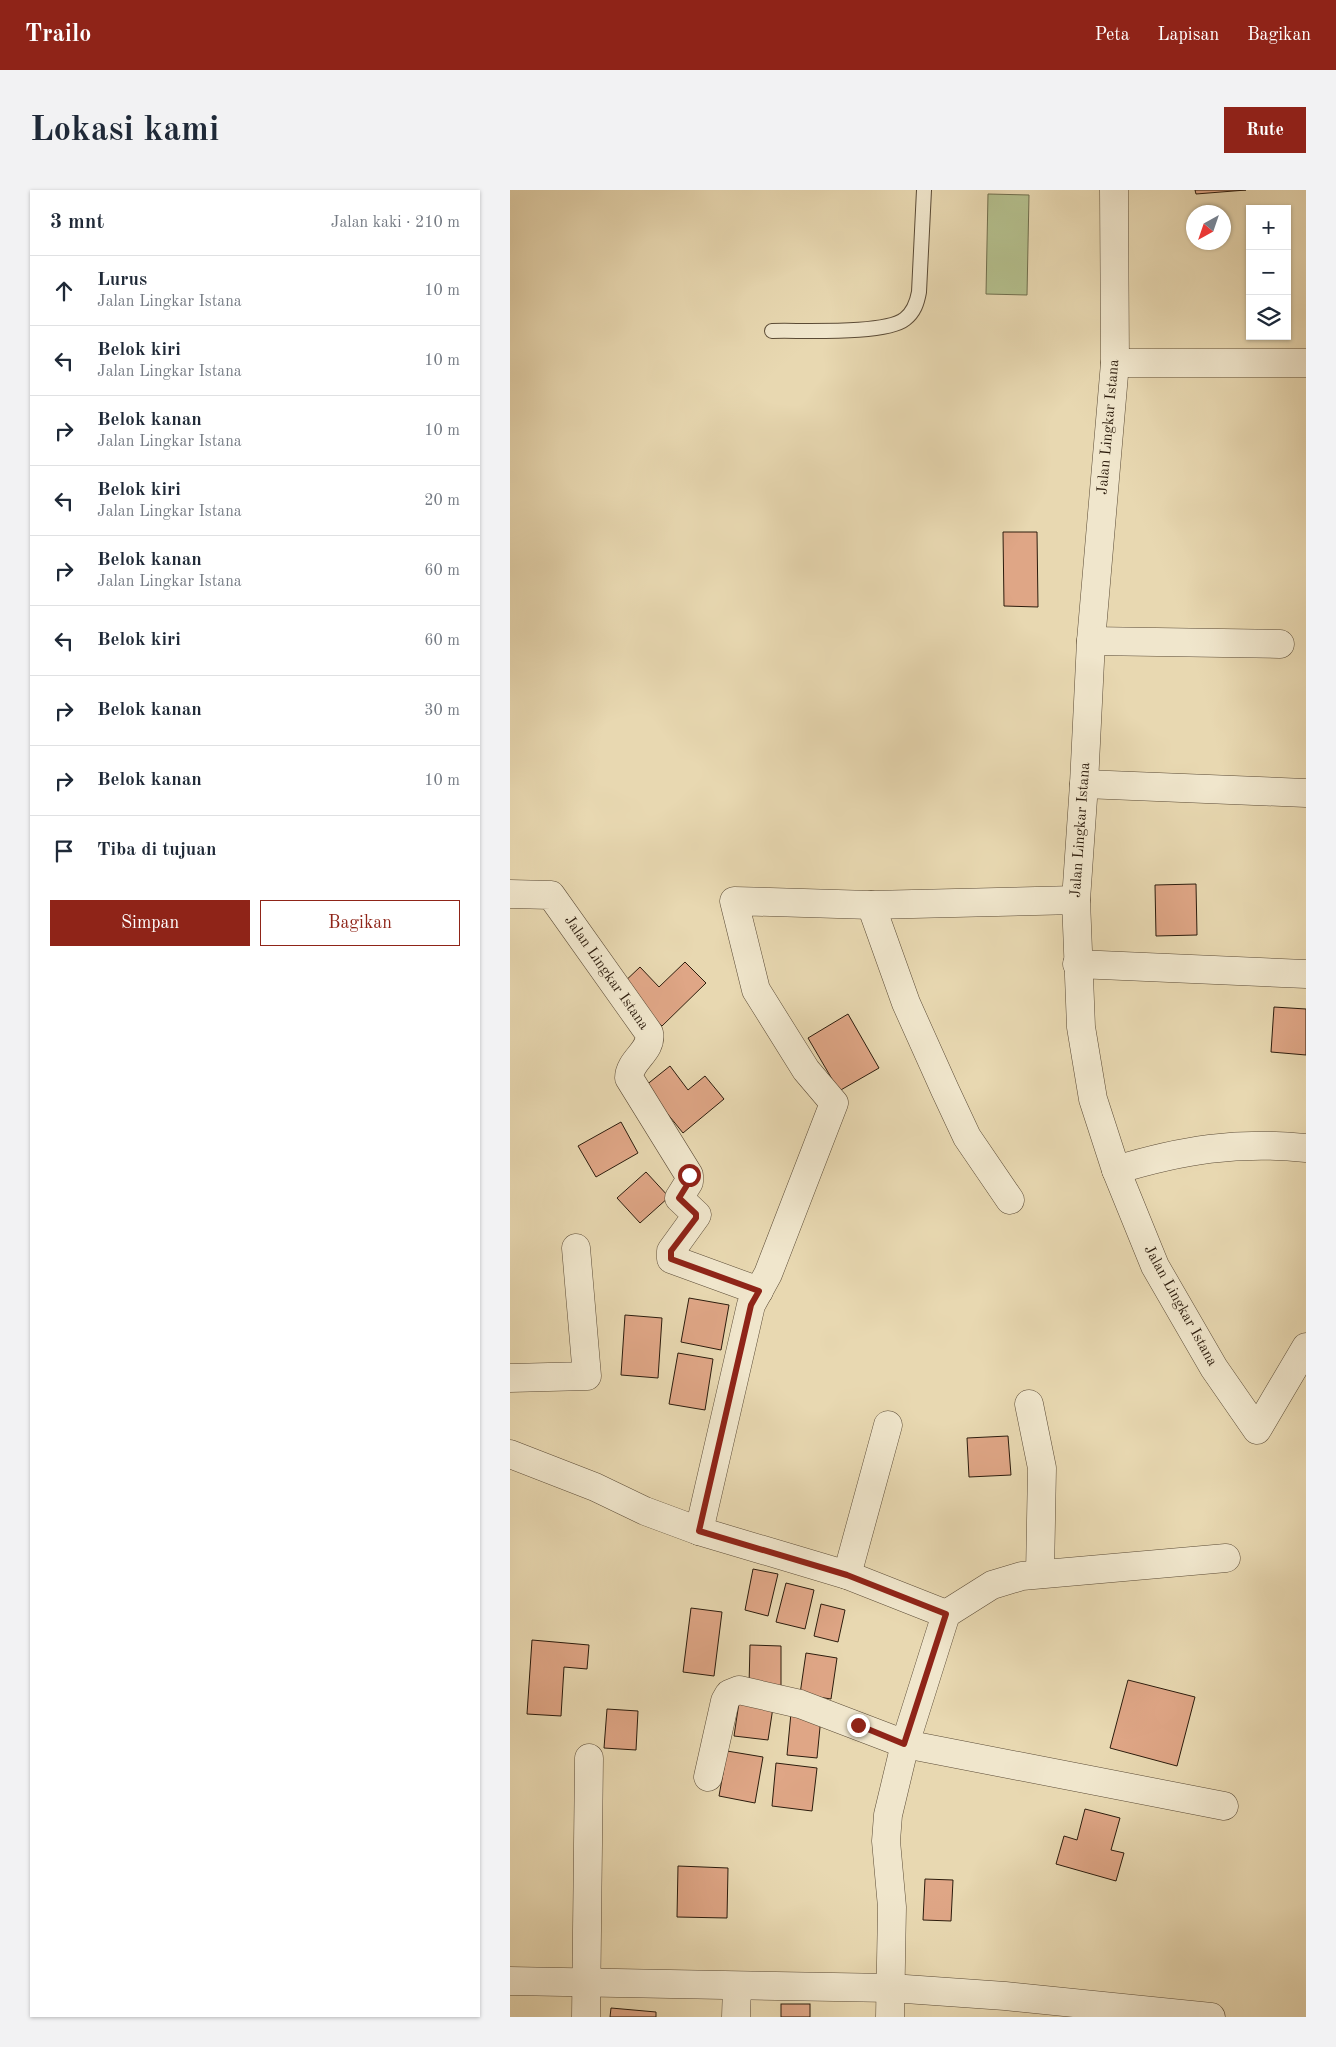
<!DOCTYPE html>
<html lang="id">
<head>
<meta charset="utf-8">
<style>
	:root { --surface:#fff; --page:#f2f2f3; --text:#1f2937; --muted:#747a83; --line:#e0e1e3; --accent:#8f2418 }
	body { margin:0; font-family:"Old Standard TT",serif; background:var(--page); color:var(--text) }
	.controls { position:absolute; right:15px; top:15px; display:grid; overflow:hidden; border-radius:0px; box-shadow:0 1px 4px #0004 }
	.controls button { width:45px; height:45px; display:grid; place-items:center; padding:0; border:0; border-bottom:1px solid var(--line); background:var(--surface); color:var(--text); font:25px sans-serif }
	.compass { position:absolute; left:676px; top:15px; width:45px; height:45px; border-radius:50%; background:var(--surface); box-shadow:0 1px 4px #0004; rotate:220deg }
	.stop { position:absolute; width:15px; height:15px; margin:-11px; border:4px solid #8f2418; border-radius:50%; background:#fff }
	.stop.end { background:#8f2418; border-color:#fff; box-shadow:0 1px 5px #0008 }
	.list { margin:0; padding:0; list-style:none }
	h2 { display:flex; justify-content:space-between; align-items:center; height:65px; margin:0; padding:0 20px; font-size:21px }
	h2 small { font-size:16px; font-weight:400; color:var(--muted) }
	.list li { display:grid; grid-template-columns:32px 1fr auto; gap:15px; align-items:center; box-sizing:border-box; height:70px; padding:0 20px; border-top:1px solid var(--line) }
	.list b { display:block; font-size:19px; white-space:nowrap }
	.list p { margin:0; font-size:16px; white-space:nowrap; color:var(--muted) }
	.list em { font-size:16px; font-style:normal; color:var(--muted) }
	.actions { display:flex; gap:10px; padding:15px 20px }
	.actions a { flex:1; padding:11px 0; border:1px solid var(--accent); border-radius:0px; text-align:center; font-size:18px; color:var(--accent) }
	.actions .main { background:var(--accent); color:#fff }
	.icon { flex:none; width:28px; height:28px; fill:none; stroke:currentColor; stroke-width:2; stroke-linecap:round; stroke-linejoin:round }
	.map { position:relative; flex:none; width:796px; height:1827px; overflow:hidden; border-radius:0px }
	header { display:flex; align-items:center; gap:30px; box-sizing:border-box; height:70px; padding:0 25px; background:var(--accent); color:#fff }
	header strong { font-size:24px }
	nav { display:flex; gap:28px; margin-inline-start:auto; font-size:18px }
	.intro { display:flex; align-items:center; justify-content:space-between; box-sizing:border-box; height:120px; padding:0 30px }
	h1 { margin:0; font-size:35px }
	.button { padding:12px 22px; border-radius:0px; background:var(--accent); color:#fff; font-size:18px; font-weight:700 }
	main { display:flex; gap:30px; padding:0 30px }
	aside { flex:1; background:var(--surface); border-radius:0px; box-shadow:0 1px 4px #0004 }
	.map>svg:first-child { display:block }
	.green { fill:#b4bf8d; stroke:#706e4d }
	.building { fill:#dfa686; stroke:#2c1c0d }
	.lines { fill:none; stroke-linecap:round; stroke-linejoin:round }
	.service-casing { stroke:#5b4b36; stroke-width:16 }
	.minor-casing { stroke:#5b4b36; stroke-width:29 }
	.service { stroke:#f0e6cc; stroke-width:14 }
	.minor { stroke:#f0e6cc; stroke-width:28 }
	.route { stroke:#8f2418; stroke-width:6 }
	.labels { text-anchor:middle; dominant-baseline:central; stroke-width:4; stroke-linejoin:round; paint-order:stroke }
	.street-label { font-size:15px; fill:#2c1c0d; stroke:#f0e6cc }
</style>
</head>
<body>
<header>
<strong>Trailo</strong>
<nav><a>Peta</a><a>Lapisan</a><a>Bagikan</a></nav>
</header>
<div class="intro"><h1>Lokasi kami</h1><a class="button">Rute</a></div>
<main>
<aside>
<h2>3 mnt<small>Jalan kaki · 210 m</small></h2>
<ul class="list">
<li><svg class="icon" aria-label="ahead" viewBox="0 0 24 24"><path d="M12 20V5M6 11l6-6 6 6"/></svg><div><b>Lurus</b><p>Jalan Lingkar Istana</p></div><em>10 m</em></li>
<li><svg class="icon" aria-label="left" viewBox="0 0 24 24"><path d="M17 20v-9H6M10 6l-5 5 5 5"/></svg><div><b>Belok kiri</b><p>Jalan Lingkar Istana</p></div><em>10 m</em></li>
<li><svg class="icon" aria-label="right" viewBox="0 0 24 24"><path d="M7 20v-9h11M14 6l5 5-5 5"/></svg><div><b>Belok kanan</b><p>Jalan Lingkar Istana</p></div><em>10 m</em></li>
<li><svg class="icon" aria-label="left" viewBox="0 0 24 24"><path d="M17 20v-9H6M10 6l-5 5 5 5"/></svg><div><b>Belok kiri</b><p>Jalan Lingkar Istana</p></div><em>20 m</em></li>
<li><svg class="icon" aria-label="right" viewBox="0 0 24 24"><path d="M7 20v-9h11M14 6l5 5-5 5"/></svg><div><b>Belok kanan</b><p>Jalan Lingkar Istana</p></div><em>60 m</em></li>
<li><svg class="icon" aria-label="left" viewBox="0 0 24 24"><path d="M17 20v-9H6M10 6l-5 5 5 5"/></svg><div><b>Belok kiri</b></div><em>60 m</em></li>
<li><svg class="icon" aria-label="right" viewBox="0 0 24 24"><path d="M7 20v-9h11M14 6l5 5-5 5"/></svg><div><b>Belok kanan</b></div><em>30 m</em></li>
<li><svg class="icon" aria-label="right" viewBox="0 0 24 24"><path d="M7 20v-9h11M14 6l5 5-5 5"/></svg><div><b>Belok kanan</b></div><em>10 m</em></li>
<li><svg class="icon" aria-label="arrive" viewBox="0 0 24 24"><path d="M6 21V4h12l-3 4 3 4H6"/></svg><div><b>Tiba di tujuan</b></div></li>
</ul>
<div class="actions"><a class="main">Simpan</a><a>Bagikan</a></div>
</aside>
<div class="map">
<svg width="796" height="1827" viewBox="0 0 796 1827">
	<rect width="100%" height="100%" fill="#e8d8b1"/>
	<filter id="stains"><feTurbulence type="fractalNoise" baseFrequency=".004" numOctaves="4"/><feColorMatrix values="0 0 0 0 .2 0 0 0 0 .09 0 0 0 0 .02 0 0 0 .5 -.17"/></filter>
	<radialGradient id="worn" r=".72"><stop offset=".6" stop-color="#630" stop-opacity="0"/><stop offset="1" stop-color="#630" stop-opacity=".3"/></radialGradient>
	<polygon class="green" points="478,4 519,5 517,105 476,104"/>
	<g class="building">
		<polygon points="685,0 736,0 686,4"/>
		<polygon points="493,342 527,342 528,417 494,416"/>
		<polygon points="686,694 687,745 646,746 645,695"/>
		<polygon points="175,772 196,793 152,836 111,795 130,777 149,797"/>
		<polygon points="764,817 796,819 796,865 761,862"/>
		<polygon points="338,824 369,878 329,901 298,848"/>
		<polygon points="160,876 178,900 195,886 214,909 173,943 135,896"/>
		<polygon points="111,932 128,963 86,987 68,956"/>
		<polygon points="136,982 159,1007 130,1033 107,1008"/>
		<polygon points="179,1108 219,1115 211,1160 171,1152"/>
		<polygon points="115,1125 152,1128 148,1188 111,1185"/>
		<polygon points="168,1163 203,1169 195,1220 159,1214"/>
		<polygon points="498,1246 501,1285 459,1287 457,1248"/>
		<polygon points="243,1379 268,1384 258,1426 235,1420"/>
		<polygon points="276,1393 304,1400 295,1439 266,1432"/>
		<polygon points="311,1414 335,1420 328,1452 304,1446"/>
		<polygon points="181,1418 212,1422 204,1486 173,1482"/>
		<polygon points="22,1450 79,1455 77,1479 54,1477 51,1526 17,1524"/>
		<polygon points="240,1455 271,1456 271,1497 239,1496"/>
		<polygon points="296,1463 327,1468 321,1509 290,1504"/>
		<polygon points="618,1490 685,1507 667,1576 600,1558"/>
		<polygon points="230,1506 264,1511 258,1550 224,1546"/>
		<polygon points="97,1519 128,1521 126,1560 94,1558"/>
		<polygon points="281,1523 311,1527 307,1568 277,1565"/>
		<polygon points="217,1561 253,1567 245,1613 209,1606"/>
		<polygon points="266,1573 307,1578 302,1621 262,1616"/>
		<polygon points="575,1619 610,1628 601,1660 614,1663 606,1691 546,1674 554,1646 567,1650"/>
		<polygon points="168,1676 218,1678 217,1728 167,1727"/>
		<polygon points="415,1689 443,1690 441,1731 413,1730"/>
		<rect x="271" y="1814" width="29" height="13"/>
		<polygon points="101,1818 146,1822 146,1827 100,1827"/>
	</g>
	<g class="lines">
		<g class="service-casing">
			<path id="service" d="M262 141C290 140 375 145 395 129 404 122 407 113 409 102L414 0"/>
		</g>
		<g class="minor-casing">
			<g id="minor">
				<polyline points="604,0 605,173 581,451 574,594 566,710 571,837 583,909 606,980 645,1076 704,1178 747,1240 796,1157"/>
				<polyline points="605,173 796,173"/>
				<polyline points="581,451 770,454"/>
				<polyline points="574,594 796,603"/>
				<path d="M0 704 41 705 139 843C143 861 119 870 119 888L179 985V992L169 1008 187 1025 161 1061V1069L249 1101"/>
				<polyline points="361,715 396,813 435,900 457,947 500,1010"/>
				<polyline points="567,774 796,784"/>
				<path d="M606 980C672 960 727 951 796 958"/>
				<polyline points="0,1188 77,1186 66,1058"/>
				<polyline points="519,1214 532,1278 530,1384"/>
				<polyline points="0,1264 85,1297 135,1321 189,1341 337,1385 436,1424 395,1554 378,1625 376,1651 382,1717 380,1827"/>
				<polyline points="189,1341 241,1115 258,1084 324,913 296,880 246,800 224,711 361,715 566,710"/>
				<polyline points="337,1385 378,1235"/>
				<polyline points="436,1424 482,1395 512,1386 716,1368"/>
				<polyline points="198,1587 215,1511 219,1504 229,1500 290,1514 395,1554 714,1616"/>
				<polyline points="0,1791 381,1798 495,1806 701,1827"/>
				<polyline points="76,1827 79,1568"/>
				<polyline points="226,1827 227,1796"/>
			</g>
		</g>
		<use href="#service" class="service"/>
		<use href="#minor" class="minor"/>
	</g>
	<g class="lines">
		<polyline class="route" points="179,985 179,992 169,1008 186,1024 186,1028 161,1061 161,1069 249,1101 241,1115 189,1341 337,1385 436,1424 394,1554 348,1535"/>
	</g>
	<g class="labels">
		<g class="street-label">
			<text transform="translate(599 237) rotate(-85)">Jalan Lingkar Istana</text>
			<text transform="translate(571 640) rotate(-86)">Jalan Lingkar Istana</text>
			<text transform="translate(96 783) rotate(55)">Jalan Lingkar Istana</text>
			<text transform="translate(670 1116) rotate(61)">Jalan Lingkar Istana</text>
		</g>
	</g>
	<rect width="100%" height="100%" filter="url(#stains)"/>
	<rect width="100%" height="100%" fill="url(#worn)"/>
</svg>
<div class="controls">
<button>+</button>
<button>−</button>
<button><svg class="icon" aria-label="layers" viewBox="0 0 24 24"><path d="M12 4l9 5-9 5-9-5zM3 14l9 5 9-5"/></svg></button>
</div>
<svg class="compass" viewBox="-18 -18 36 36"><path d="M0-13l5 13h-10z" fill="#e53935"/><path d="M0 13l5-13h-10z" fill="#747a83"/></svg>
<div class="stop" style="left:179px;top:985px"></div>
<div class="stop end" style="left:348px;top:1535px"></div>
</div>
</main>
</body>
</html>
